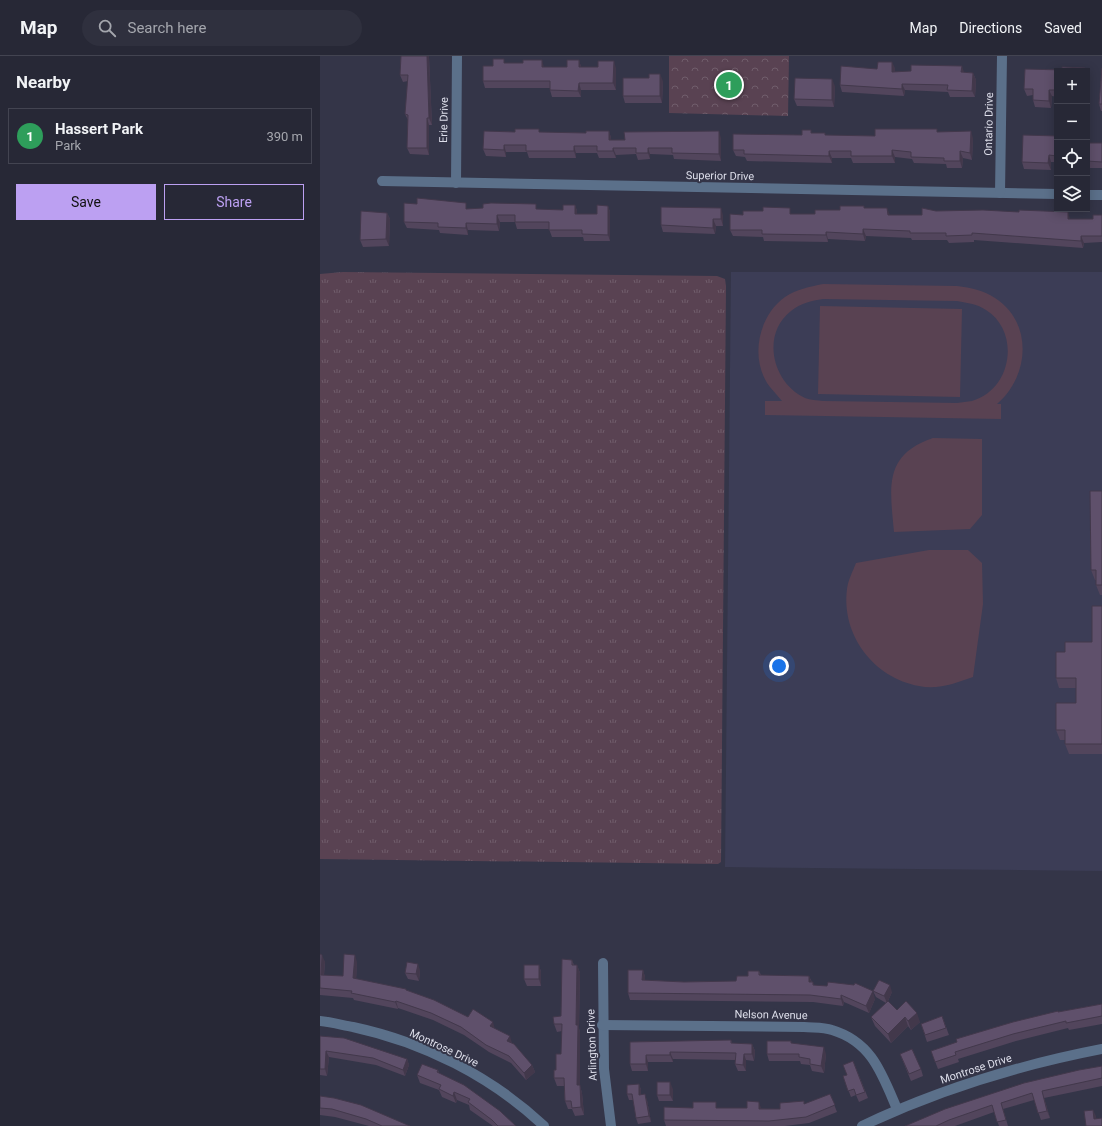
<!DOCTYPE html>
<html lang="en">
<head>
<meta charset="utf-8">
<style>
	:root { --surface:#272836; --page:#2f303e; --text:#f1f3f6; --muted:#a4a6ad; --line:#434451; --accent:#bca0f2 }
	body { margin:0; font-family:Roboto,sans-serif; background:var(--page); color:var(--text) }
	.controls { position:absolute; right:12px; top:12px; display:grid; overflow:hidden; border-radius:0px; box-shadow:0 2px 10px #0003 }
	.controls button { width:36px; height:36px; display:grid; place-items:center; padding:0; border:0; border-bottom:1px solid var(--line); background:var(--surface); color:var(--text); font:20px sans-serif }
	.you { position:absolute; left:459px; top:610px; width:14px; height:14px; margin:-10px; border:3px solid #fff; border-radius:50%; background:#1a73e8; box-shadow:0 0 0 6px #1a73e833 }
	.badge { display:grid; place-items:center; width:26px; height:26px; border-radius:50%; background:var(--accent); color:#fff; font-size:13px; font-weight:700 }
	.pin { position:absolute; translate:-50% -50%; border:2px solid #fff; box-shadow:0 1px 4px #0006 }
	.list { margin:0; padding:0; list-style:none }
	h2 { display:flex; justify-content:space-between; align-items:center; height:52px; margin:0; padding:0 16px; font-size:17px }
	h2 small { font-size:13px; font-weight:400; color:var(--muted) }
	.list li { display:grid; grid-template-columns:26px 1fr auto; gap:12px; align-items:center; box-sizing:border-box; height:56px; margin:0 8px 8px; padding:0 8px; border:1px solid var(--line); border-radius:0px }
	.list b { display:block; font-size:15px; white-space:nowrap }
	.list p { margin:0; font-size:13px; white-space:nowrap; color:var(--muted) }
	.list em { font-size:13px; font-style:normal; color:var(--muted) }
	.actions { display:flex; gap:8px; padding:12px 16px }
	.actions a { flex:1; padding:9px 0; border:1px solid var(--accent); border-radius:0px; text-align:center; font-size:14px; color:var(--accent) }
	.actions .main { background:var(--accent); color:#111 }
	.icon { flex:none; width:22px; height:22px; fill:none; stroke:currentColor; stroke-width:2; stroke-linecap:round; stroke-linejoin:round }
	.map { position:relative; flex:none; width:782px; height:1070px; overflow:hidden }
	header { display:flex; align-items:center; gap:24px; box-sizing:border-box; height:56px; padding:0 20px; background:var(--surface); border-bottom:1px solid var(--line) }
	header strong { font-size:19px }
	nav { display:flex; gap:22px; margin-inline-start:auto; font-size:14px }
	.search { width:280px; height:36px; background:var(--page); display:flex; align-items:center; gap:10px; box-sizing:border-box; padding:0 14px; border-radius:22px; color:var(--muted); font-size:15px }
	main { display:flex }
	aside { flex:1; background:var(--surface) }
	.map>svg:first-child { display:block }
	.built { fill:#3c3d56 }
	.grass { fill:url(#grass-tufts) }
	.forest { fill:url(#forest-crowns) }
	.garden { fill:#594252; fill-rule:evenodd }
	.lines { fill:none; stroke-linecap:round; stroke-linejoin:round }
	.minor { stroke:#5b708a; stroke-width:10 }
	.wall { fill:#52455c }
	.shaded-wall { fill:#42384b }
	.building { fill:#5f506b; stroke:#42384b }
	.labels { text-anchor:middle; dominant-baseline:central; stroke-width:4; stroke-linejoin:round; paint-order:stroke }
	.street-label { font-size:11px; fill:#dedfeb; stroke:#343548 }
</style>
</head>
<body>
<header>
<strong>Map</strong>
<div class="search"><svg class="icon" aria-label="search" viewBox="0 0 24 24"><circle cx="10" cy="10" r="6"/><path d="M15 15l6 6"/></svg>Search here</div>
<nav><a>Map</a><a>Directions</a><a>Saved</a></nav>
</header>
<main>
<aside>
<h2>Nearby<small></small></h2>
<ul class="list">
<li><span class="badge" style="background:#2e9e5b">1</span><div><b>Hassert Park</b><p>Park</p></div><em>390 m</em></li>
</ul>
<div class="actions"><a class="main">Save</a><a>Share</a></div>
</aside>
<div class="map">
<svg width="782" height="1070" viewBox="0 0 782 1070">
	<defs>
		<pattern id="grass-tufts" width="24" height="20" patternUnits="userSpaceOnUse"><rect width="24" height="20" fill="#594252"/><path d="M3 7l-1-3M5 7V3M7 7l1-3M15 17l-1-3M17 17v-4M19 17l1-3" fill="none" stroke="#705d6b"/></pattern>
		<pattern id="forest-crowns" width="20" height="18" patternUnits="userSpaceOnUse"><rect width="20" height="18" fill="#594252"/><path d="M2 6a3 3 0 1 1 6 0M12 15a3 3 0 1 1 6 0" fill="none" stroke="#705d6b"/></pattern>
	</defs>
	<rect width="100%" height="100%" fill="#343548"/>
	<polygon class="built" points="411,216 782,216 782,815 405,811"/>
	<polygon class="grass" points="23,216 397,220 405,223 406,230 401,806 398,808 0,803 0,218"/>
	<polygon class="forest" points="349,0 469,0 468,60 349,57"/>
	<g class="garden">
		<path d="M503 228 637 230C651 232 663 234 675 242 714 267 709 321 677 348H681V363L445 359V345H462C458 340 454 336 450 331 429 304 438 260 465 241 477 233 489 231 503 228ZM503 243 637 245C648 247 657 248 666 254 701 276 692 334 652 345 647 346 642 346 637 347L503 345C497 344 490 344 485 342 452 327 441 278 471 255 481 247 491 245 503 243Z"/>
		<polygon points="500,250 642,253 640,341 498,338"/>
		<path d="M613 382 662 383V459L650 473 574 476C570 432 563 399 613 382Z"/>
		<path d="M609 494H648L662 507 663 548 653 621C636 627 618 634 599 630 554 622 521 579 527 533 528 524 533 515 536 507Z"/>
	</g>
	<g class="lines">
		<g class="minor">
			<polyline points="62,125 737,138"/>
			<polyline points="136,127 137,0"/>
			<polyline points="680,137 682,0"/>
			<polyline points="767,139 782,139"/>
			<polyline points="283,907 284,1013 291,1070"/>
			<path d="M0 965C11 966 22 969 33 971 103 986 171 1020 224 1070"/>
			<path d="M282 969 484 971C493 972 503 971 512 974 552 986 562 1018 577 1053"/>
			<path d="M542 1070C618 1034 699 1009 782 993"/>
		</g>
	</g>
	<g class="wall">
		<polygon points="81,0 109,0 109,1 112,69 109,69 109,99 90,98 87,92 88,64 85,58 88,25 83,26 80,19"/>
		<polygon points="259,4 261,11 296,12 296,34 261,34 261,41 232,41 230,34 230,32 165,32 163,25 173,10 186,7 224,11 247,11"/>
		<polygon points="742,11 765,12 766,15 737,15 737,41 732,40 731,52 715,51 713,44 713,39 707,40 704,33 705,13 742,14"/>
		<polygon points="575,12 575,16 644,16 653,17 656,24 655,41 630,41 628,36 585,34 584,40 522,36 520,29 557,13"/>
		<polygon points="782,12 782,55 781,55 779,48"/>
		<polygon points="343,25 342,47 305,47 303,40"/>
		<polygon points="515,30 514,51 477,50 474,43"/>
		<polygon points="219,73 219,76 266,77 289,75 291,82 291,84 401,82 401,105 354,103 353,99 330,98 330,103 318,104 316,98 296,99 296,102 279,102 277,97 256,97 256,102 209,102 207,96 186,96 186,101 166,100 163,93 195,76"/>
		<polygon points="619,76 653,82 652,104 643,102 642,112 627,112 626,108 594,107 592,103 575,101 575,107 533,107 531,102 512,102 512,107 427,105 425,101 416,100 413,94 492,77 506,79 555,80"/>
		<polygon points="737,80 737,106 731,106 731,114 704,113 702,106"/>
		<rect x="767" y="87" width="15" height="25"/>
		<polygon points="255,149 257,155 257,158 277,158 288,150 290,156 290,185 264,185 263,181 232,181 229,173 197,173 195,166 180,166 179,175 148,174 148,179 120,177 119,174 87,172 84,166 148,153 243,154"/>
		<polygon points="545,152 570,159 602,159 616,155 750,163 773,163 782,159 782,186 764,187 763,192 654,184 654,186 629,187 627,184 592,184 591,182 546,180 545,185 508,183 508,186 444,185 443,181 413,180 410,174 423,159 443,155 472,158 495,158 520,154"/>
		<polygon points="67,157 70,163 69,190 43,191 40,184"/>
		<polygon points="403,159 403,170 396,170 395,178 343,176 341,169"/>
		<polygon points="782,435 782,539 780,539 776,529 776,524 775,524 771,514"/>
		<polygon points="782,550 782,698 749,698 745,688 745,684 740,684 736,674 756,647 756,632 739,632 736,622 745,596 772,586"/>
		<polygon points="0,898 5,906 4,919 23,920 37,906 36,923 87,934 175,973 192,987 212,1009 215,1016 206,1024 191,1007 169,996 144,979 113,964 78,952 78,953 34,944 33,942 0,939"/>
		<polygon points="252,904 254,909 257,909 260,917 259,972 260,977 260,1030 262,1037 264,1059 255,1060 252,1053 248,1053 245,1045 244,1030 237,1030 234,1022 241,998 242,975 237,976 234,968 241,960"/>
		<polygon points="219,909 221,916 221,930 207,930 204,923"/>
		<polygon points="100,914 99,925 88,923 85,917"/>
		<polygon points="323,914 325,921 325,924 364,926 416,925 439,915 441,919 489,920 492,926 494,929 555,943 549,957 524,946 523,950 493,946 310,944 308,937"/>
		<polygon points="553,935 572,936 568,945 577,954 600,966 591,974 588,970 571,987 555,970 551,961 566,947 556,941"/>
		<polygon points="782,948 782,968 749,974 748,972 696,985 638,1003 639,1006 618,1013 611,995 738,956"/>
		<polygon points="622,960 629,979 607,986 601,968"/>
		<polygon points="0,980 87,1003 89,1009 85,1020 56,1009 9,1001 7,1020 0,1019"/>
		<polygon points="411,984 412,987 432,988 435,995 434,1005 426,1004 426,1015 418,1015 415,1008 415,1004 353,1003 353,1006 328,1006 328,1015 312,1015 310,1008 310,986"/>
		<polygon points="471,985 471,987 506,998 504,1017 492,1015 490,1009 481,1008 480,1005 449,1005 447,998"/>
		<polygon points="580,998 601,1013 603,1020 591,1025"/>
		<polygon points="533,1005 548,1042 539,1046 536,1039 531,1041 523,1020 527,1019"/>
		<polygon points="782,1010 782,1030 724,1042 730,1062 721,1064 714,1044 683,1053 688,1070 679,1070 674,1056 635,1070 585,1070"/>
		<polygon points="118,1014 119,1017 196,1070 173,1070 150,1054 149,1049 137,1044 136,1047 122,1041 119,1034 100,1027 97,1019"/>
		<polygon points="319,1028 321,1034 321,1039 327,1044 331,1066 318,1068 316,1062 313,1044 309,1044 307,1038"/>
		<polygon points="353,1033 353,1045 339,1045 337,1039"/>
		<polygon points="510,1038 517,1056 489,1067 465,1070 346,1070 344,1064 398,1052 460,1053 485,1048"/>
		<polygon points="0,1040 90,1070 49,1070 15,1061 0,1059"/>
	</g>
	<g class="shaded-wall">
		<polygon points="107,0 109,0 109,1 112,69 109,62"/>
		<polygon points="222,4 224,11 222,11"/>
		<polygon points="259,4 261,11 259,11"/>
		<polygon points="294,5 296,12 296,34 293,27"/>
		<polygon points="572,6 575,12 575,23 572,16"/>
		<polygon points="642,10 644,16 641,16"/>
		<polygon points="653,17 656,24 655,41 652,35"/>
		<polygon points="340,18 343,25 342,47 340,40"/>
		<polygon points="767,19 768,43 767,41"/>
		<polygon points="512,23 515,30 514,51 512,44"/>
		<polygon points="259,27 261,34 261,41 258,35"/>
		<polygon points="582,28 585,34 584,40 582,33"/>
		<polygon points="729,34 732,40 731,52 729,45"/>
		<polygon points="107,62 109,69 109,99 107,92"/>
		<polygon points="289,75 291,82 291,91 289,84"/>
		<polygon points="399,75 401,82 401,105 399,98"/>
		<polygon points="651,75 653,82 652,104 650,97"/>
		<polygon points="184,89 186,96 186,101 184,94"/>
		<polygon points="254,90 256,97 256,102 254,95"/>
		<polygon points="293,92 296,99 296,102 293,95"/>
		<polygon points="328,92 330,98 330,103 328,97"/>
		<polygon points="572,94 575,101 575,107 572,100"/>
		<polygon points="509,95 512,102 512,107 509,100"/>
		<polygon points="640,95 643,102 642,112 640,105"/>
		<polygon points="729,99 731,106 731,114 728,107"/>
		<polygon points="255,149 257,155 257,165 255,158"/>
		<polygon points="288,150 290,156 290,185 288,179"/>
		<polygon points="401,152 403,159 403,170 401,163"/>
		<polygon points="567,152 570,159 570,166 568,159"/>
		<polygon points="748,156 750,163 750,170 748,163"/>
		<polygon points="67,157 70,163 69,190 66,183"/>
		<polygon points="177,159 180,166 179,175 177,168"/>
		<polygon points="393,163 396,170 395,178 393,172"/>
		<polygon points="146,167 148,174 148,179 146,172"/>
		<polygon points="543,173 546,180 545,185 543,178"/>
		<polygon points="506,176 508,183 508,186 506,179"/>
		<polygon points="761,180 764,187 763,192 761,185"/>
		<polygon points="2,899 5,906 3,926 1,919"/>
		<polygon points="35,899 37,906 36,930 33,922"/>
		<polygon points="98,908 100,914 99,925 96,918"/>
		<polygon points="219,909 221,916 221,930 219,923"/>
		<polygon points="257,909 260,917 259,972 260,977 260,1030 262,1037 264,1059 261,1051 257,1029 256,969"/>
		<polygon points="323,914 325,921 325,931 322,924"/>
		<polygon points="489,920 492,927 489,926"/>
		<polygon points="570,929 572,936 567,947 564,940"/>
		<polygon points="553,935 555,943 549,957 546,950"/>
		<polygon points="521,939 524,946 523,950 521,943"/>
		<polygon points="76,945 78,952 78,953 75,946"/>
		<polygon points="597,957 600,966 591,974 588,965"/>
		<polygon points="585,961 588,970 571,987 568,978"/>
		<polygon points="173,966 175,973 170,970"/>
		<polygon points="190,980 192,987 187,985"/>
		<polygon points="432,988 435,995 434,1005 432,998"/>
		<polygon points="504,991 506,998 504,1017 501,1010"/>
		<polygon points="6,995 9,1001 7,1020 5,1013"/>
		<polygon points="350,996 353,1003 353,1006 350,999"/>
		<polygon points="424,998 426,1004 426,1015 423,1009"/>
		<polygon points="326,999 328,1006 328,1015 326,1008"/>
		<polygon points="87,1003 89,1009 85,1020 83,1014"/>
		<polygon points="212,1009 215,1016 206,1024 204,1017"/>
		<polygon points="350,1026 353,1033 353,1045 350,1039"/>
		<polygon points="319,1028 321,1034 321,1045 319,1039"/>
		<polygon points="722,1035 724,1042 730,1062 727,1055"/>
		<polygon points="134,1036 137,1044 136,1047 133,1040"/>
		<polygon points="325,1038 327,1044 331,1066 329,1060"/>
		<polygon points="439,1046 441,1052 441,1059 439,1053"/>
		<polygon points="773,1054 776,1060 777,1070 774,1063"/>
	</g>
	<g class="building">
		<polygon points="81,0 107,0 109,62 107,62 107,92 87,92 88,59 85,58 88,19 80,19"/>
		<polygon points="173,3 184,3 184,7 203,7 203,4 222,4 222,11 247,11 247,4 259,4 259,11 278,11 278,5 294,5 293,27 259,27 258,35 230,34 230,25 163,25 163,10 173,10"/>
		<polygon points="558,6 572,6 572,16 591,15 591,9 642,10 641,16 653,17 652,35 627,34 628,29 582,28 582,33 520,29 521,10 557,13"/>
		<polygon points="742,11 765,12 765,15 737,15 737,34 729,34 729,45 713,44 713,33 704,33 705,13 742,14"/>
		<polygon points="782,12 782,48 779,48"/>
		<polygon points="329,18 340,18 340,40 303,40 303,22 329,22"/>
		<polygon points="475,22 512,23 512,44 474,43"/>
		<polygon points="195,73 219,73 219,76 266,77 266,75 289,75 289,84 305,84 304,76 399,75 399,98 352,97 352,92 328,92 328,97 316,97 316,92 293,92 293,95 277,95 277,90 254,90 254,95 206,95 206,89 184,89 184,94 163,93 164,75 195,76"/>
		<polygon points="555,73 617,73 617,76 651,75 650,97 640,95 640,105 624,105 624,102 591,101 591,96 572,94 572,100 531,100 531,95 509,95 509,100 424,98 424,94 413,94 413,78 482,79 482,74 491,74 491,77 505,77 505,79 555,80"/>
		<polygon points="703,79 737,80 737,100 729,99 728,107 702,106"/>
		<polygon points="767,87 782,87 782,106 767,105"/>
		<polygon points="97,142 146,147 146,153 163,152 163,148 171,147 216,148 216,153 243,154 243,149 255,149 255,158 277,158 277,149 288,150 288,179 262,178 262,174 229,174 229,166 195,166 195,159 177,159 177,168 146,167 146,172 118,171 118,167 84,166 84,147 97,148"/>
		<polygon points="520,150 544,150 544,152 567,152 568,159 602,159 602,152 616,155 663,154 699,156 699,154 748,156 748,163 773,163 773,159 782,159 782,180 761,180 761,185 652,177 652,179 626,180 626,177 590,177 590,175 543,173 543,178 506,176 506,179 442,178 442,174 410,174 410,158 423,159 423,155 443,155 443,151 470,152 470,158 495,158 495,154 520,154"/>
		<polygon points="341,151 401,152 401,163 393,163 393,172 341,169"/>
		<polygon points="41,155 67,157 66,183 40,184"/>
		<polygon points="770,435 782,435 782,529 776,529 776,514 771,514"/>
		<polygon points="772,550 782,550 782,688 745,688 745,674 736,674 736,647 756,647 756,622 736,622 736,596 745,596 745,586 772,586"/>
		<polygon points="0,898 2,899 1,919 23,920 24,898 35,899 33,922 86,933 86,934 114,944 148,961 153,953 173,966 170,970 190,980 187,985 194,988 212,1009 204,1017 189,1000 166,989 141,971 111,957 76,945 75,946 31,937 32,935 0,932"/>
		<polygon points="242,903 252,904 252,909 257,909 256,969 258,969 257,1029 260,1029 261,1051 252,1052 251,1045 245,1045 244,1022 234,1022 234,1014 236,1014 236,998 241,998 242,968 234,968 233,961 241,960"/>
		<polygon points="87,906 98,908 96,918 85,917"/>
		<rect x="204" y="909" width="15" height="14"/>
		<polygon points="308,914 323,914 322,924 364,926 416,925 417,920 428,920 428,915 439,915 439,919 489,920 489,926 493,926 493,929 507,930 508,926 534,929 535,927 553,935 546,950 521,939 521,943 490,939 308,937"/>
		<polygon points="559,924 570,929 564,940 553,935"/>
		<polygon points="568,945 577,954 586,945 597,957 588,965 585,961 568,978 551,961"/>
		<polygon points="782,948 782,960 746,967 746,965 693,978 635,996 636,999 615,1006 611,995 637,986 636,983 693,966 738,955 738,956"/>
		<polygon points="622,960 626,972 605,979 601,968"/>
		<polygon points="0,980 24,982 87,1003 83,1014 53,1002 6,995 5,1013 0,1013"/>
		<polygon points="411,984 411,987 432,988 432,998 424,998 423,1009 415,1008 416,997 350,996 350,999 326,999 326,1008 310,1008 310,986"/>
		<polygon points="447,985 471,985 471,987 504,991 501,1010 490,1008 490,1003 479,1001 479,998 447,998"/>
		<polygon points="592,993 601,1013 589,1018 580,998"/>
		<polygon points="533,1005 545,1036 536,1039 534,1033 528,1035 523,1020 527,1019 523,1009"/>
		<polygon points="102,1008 118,1014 117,1016 144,1029 180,1055 196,1070 178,1070 172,1064 148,1046 150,1043 134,1036 133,1040 119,1033 121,1029 97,1019"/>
		<polygon points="782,1010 782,1022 722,1035 727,1055 718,1057 712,1037 681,1047 686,1064 677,1066 672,1049 629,1064 616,1070 585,1070 625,1053 704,1027 759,1014"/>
		<rect x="337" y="1026" width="13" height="13"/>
		<polygon points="319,1028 319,1039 325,1038 329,1060 316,1062 312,1038 307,1038 307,1029"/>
		<polygon points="510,1038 515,1049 486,1061 449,1065 344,1064 344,1051 373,1052 373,1046 396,1046 396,1052 427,1052 427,1045 439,1046 439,1053 460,1053 460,1047 484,1045 484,1048"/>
		<polygon points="0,1040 14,1042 41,1049 90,1070 62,1070 46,1063 12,1053 0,1052"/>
		<polygon points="773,1054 774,1063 782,1062 782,1070 766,1070 764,1055"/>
	</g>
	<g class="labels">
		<g class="street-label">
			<text transform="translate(124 64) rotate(-89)">Erie Drive</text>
			<text transform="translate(669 68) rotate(-89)">Ontario Drive</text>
			<text transform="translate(400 120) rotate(1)">Superior Drive</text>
			<text transform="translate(451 959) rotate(1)">Nelson Avenue</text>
			<text transform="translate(272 989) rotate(-92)">Arlington Drive</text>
			<text transform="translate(124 992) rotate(25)">Montrose Drive</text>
			<text transform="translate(656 1013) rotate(-18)">Montrose Drive</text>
		</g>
	</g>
</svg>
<div class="controls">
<button>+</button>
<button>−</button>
<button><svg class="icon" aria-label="locate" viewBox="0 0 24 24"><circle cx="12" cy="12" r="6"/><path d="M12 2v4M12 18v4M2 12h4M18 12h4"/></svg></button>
<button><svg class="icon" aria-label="layers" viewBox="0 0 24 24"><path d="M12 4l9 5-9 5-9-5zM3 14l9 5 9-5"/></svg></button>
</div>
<div class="you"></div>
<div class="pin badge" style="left:409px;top:29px;background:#2e9e5b">1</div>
</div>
</main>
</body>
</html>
